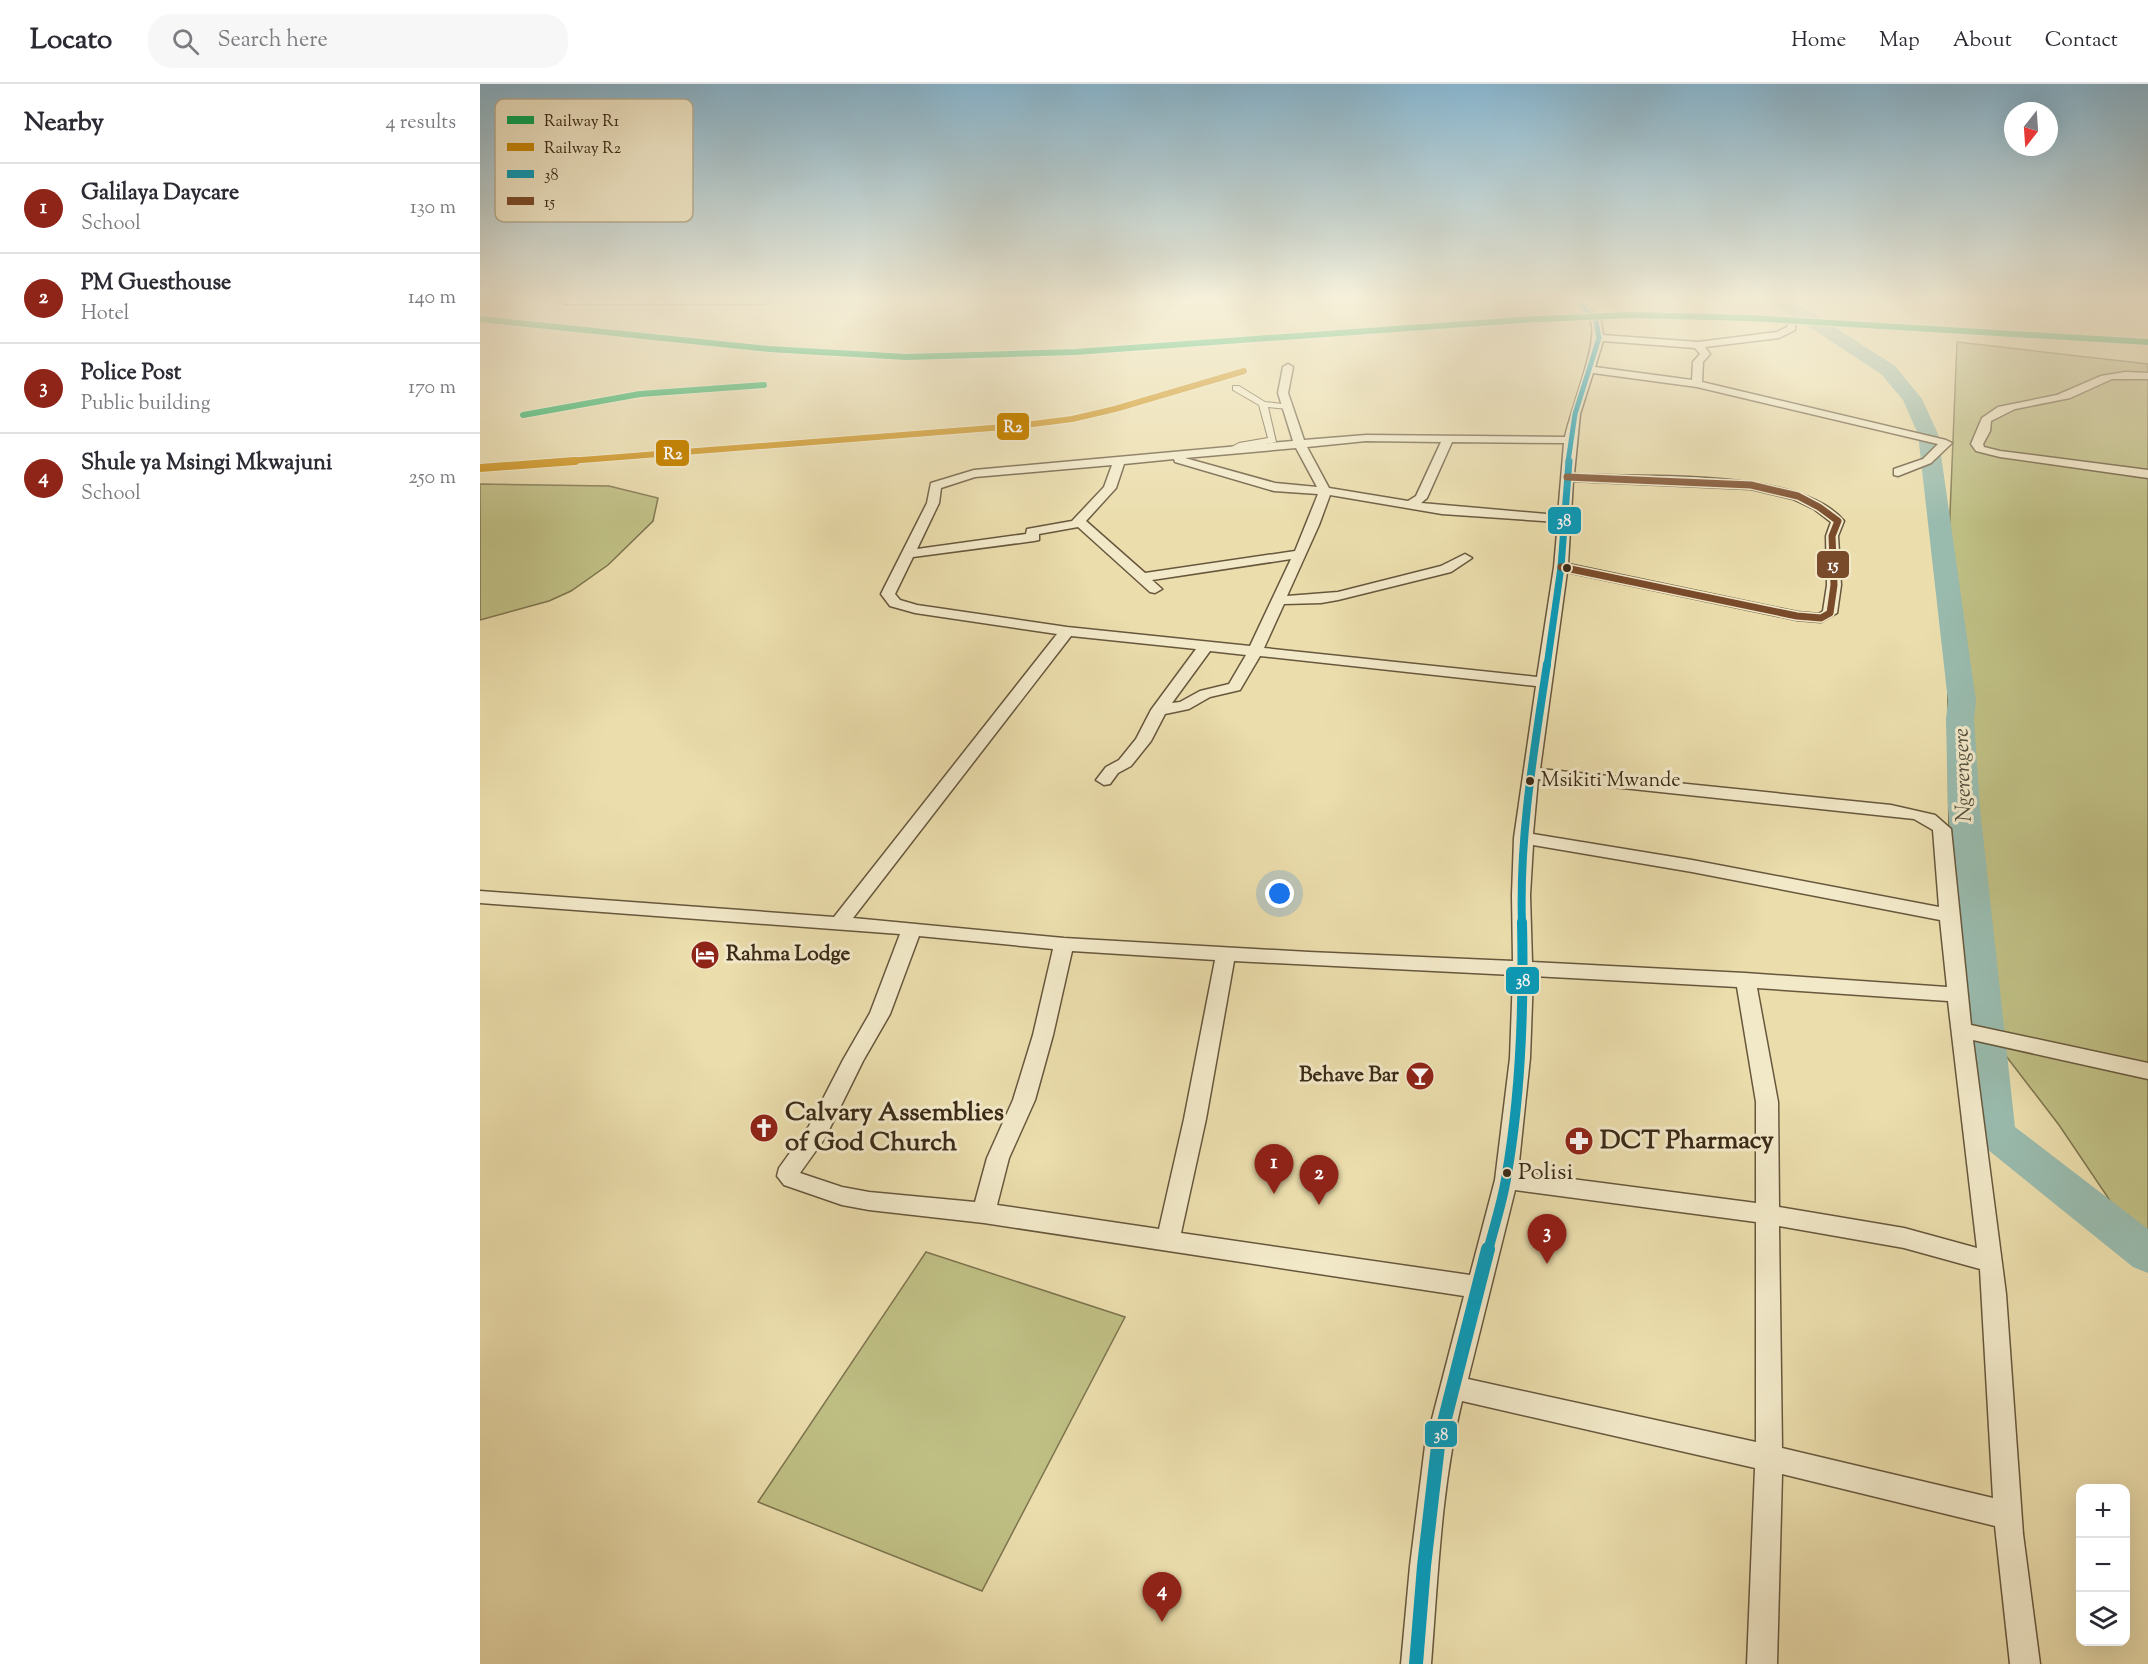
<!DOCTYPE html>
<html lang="en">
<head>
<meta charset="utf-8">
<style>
	:root { --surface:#fff; --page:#f7f7f7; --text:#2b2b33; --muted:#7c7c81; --line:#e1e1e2; --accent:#8f2418 }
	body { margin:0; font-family:"Sorts Mill Goudy",serif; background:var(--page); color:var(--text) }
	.controls { position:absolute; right:18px; bottom:18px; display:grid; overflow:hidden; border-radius:12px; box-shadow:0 6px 24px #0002 }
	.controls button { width:54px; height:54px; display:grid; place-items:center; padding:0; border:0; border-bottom:2px solid var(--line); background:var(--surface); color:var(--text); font:30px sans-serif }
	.compass { position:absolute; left:1524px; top:18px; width:54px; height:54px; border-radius:50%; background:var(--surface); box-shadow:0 6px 24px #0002; rotate:197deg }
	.you { position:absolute; left:800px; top:810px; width:21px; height:21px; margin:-15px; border:4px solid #fff; border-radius:50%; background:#1a73e8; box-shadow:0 0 0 9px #1a73e833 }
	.badge { display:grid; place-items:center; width:39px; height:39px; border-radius:50%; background:var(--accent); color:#fff; font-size:20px; font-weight:700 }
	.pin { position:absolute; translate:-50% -50px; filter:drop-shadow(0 2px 3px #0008) }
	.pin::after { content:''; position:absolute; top:32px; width:21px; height:18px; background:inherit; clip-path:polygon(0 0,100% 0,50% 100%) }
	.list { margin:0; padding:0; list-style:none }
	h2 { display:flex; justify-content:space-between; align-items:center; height:78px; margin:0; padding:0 24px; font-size:26px }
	h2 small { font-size:20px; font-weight:400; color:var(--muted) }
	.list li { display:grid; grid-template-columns:39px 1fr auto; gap:18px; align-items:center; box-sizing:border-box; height:90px; padding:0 24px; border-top:2px solid var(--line) }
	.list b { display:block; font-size:22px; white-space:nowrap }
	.list p { margin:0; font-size:20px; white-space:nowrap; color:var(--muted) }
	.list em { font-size:20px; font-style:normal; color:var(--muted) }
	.icon { flex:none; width:33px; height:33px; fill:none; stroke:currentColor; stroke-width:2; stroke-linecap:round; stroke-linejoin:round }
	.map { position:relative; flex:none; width:1668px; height:1580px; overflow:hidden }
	header { display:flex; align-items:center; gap:36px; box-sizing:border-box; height:84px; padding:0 30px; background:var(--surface); border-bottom:2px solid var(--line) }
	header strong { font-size:28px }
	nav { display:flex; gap:33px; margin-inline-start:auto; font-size:21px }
	.search { width:420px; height:54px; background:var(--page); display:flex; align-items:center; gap:15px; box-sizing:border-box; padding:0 21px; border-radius:24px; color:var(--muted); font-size:22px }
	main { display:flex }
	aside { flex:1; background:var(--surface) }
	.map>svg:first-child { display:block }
	.green { fill:#bfbf84; stroke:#7d744e; stroke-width:1.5 }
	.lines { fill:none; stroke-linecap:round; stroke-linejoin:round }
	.river { fill:#99bbae; fill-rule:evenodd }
	.pedestrian-casing { stroke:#67573d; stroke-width:2 }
	.minor-casing { stroke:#67573d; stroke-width:3 }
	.secondary-casing { stroke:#3b2a18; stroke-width:3 }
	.pedestrian { fill:#f2e9c9; fill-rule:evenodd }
	.minor { fill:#f2e9c9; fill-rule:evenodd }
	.secondary { fill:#f2e9c9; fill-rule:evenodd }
	.bus-1-far4-casing { stroke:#f2e9c9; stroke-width:8 }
	.bus-1-far3-casing { stroke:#f2e9c9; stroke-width:10 }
	.bus-1-far2-casing { stroke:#f2e9c9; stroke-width:13 }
	.bus-1-far1-casing { stroke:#f2e9c9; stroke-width:15 }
	.bus-1-casing { stroke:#f2e9c9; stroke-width:18 }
	.bus-2-casing { stroke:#f2e9c9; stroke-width:10 }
	.bus-1-far4 { stroke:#069cbc; stroke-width:5 }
	.bus-1-far3 { stroke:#069cbc; stroke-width:7 }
	.bus-1-far2 { stroke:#069cbc; stroke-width:8 }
	.bus-1-far1 { stroke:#069cbc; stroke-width:10 }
	.bus-1 { stroke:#069cbc; stroke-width:14 }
	.bus-2 { stroke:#7a4b2a; stroke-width:7 }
	.rail-1-casing { stroke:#f2e9c9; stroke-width:8 }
	.rail-2-far1-casing { stroke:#f2e9c9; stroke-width:8 }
	.rail-2-casing { stroke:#f2e9c9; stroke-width:10 }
	.rail-1 { stroke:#00a651; stroke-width:6 }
	.rail-2-far1 { stroke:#c88706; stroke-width:6 }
	.rail-2 { stroke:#c88706; stroke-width:8 }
	.bus-dot { fill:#3b2a18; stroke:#f2e9c9; stroke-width:2 }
	.labels { text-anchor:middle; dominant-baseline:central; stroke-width:6; stroke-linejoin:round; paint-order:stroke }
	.bus-label { font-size:20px; fill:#3b2a18; stroke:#f2e9c9; text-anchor:start }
	.poi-label { font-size:21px; font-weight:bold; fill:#3b2a18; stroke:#f2e9c9; text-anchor:start }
	.water-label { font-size:22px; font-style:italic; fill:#524e3e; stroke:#f2e9c9 }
	.near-bus-label { font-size:24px; fill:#3b2a18; stroke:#f2e9c9; text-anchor:start }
	.near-poi-label { font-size:26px; font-weight:bold; fill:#3b2a18; stroke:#f2e9c9; text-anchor:start }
	.key { fill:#f2e9c9; stroke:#bbb094; stroke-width:1.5 }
	.key-label { font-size:16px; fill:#3b2a18 }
	.line-badge { stroke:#f2e9c9; stroke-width:2 }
	.badge-label { font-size:16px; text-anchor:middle; font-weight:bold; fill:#fff }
</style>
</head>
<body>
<header>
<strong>Locato</strong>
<div class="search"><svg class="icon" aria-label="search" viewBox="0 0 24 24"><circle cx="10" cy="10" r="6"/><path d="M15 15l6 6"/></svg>Search here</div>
<nav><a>Home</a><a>Map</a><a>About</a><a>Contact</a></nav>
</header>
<main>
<aside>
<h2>Nearby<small>4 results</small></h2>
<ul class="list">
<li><span class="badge">1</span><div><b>Galilaya Daycare</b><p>School</p></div><em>130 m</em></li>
<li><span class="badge">2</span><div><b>PM Guesthouse</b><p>Hotel</p></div><em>140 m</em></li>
<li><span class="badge">3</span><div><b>Police Post</b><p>Public building</p></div><em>170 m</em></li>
<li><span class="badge">4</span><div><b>Shule ya Msingi Mkwajuni</b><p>School</p></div><em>250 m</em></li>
</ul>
</aside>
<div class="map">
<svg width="1668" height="1580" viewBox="0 0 1668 1580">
	<rect width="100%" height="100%" fill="#ebddac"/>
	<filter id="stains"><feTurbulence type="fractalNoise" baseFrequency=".00333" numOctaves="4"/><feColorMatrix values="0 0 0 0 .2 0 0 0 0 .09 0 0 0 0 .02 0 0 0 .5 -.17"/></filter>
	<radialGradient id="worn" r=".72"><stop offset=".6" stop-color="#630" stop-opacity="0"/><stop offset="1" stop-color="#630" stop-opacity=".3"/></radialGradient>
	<g class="green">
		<polygon points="1477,258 1668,280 1668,1173 1579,1041 1470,899 1467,503"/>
		<polygon points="0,400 129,402 178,414 173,437 128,481 91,507 69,517 0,536"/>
		<polygon points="446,1168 645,1233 502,1507 278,1418"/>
	</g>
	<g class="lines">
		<polygon class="river" points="1285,216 1307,216 1331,228 1415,282 1442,315 1458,350 1496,617 1494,635 1500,724 1535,1043 1668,1145 1668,1189 1653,1183 1502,1061 1496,1050 1468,724 1466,635 1468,617 1438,350 1423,316 1401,290 1319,236"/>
		<g class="pedestrian-casing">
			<polygon id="pedestrian" points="753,302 759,302 785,318 811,321 812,323 808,325 788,323 796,358 750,368 750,364 759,359 788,354 779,321 753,306"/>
		</g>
		<g class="minor-casing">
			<g id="minor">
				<path d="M1094 216H1103L1121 237 1123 251 1218 258 1297 248 1307 243 1309 238H1315V246L1299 254 1225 263 1230 270 1223 278 1222 298 1466 356 1472 359 1451 379 1418 392 1414 391V385L1443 375 1458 360 1217 303 1113 289 1100 330 1094 390C1162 395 1318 382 1364 437L1358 452 1361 501 1357 529 1341 538 1317 536 1087 488 1060 685 1411 721 1455 731 1471 745 1491 941 1668 979V995L1493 956 1526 1210 1543 1450 1560 1580H1530L1515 1442 1302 1390 1297 1580H1267L1275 1384 982 1317C961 1403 958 1492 951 1580H921L930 1482 945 1362 984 1212 504 1139 389 1126 362 1121 304 1101 297 1092 299 1084 329 1042 363 976 390 929 420 850 0 819V807L354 833 577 550 435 529 410 522 401 510 447 419 451 399 494 386 813 357 798 309 803 283 808 280 813 283 808 309 824 356 886 351 1085 353C1090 328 1119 257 1111 238 1108 231 1099 223 1094 216ZM1123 257 1215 264 1220 270 1213 278 1212 296 1115 283ZM886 357 961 358 936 412 928 417 849 404 827 363ZM972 358 1084 359 1078 431 941 419 947 414ZM816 364 837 403 795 399 705 374ZM694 375 695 378 794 407 838 410 815 467 665 489 606 437 636 404 644 380ZM632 381 624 403 592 437 547 445 546 450 437 465 459 419 461 404 495 393ZM1093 397 1271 405 1313 415 1334 425 1351 438 1346 452 1347 501 1343 527 1339 530 1317 528 1088 480ZM850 411 962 430 1078 438 1074 483 1057 593 784 564 804 520 841 519 858 516 971 488 992 474 985 470 961 482 858 508 807 512 839 441ZM598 443 670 508 675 509 682 505 672 496 811 475 770 562 587 543 437 521 420 516 415 510 433 473 554 457 559 456V450ZM591 552 716 565 671 626 656 655 639 676 626 683 616 696 624 701 630 700 638 689 651 682 671 657 685 630 709 625 730 613 760 606 780 572 1056 602 1034 754 1032 811 1033 877 829 868 584 854 373 834ZM730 567 766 571 749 600 720 607 700 618 692 619ZM1058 695 1434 735 1453 746 1459 823 1212 776 1053 750ZM1053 761 1212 788 1460 836 1467 903 1265 889 1052 878 1050 811ZM439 852 573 865 553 951 533 1016 507 1074 495 1118 389 1108 362 1103 320 1089 345 1054 383 977 410 930ZM592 867 735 876 704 1035 679 1145 517 1121 529 1074 555 1016 573 951ZM754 877 1033 891 1030 974 1015 1096 990 1191 701 1149 726 1035ZM1053 892 1257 903 1276 1018V1119L1038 1088 1050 974ZM1277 904 1468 917 1497 1164 1424 1144 1299 1123 1298 1018ZM1035 1106 1276 1138V1358L988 1295ZM1299 1142 1424 1164 1500 1185 1513 1414 1302 1364Z"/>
				<polygon points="1645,288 1668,289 1668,295 1632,295 1590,314 1535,325 1511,337 1510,347 1503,360 1504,363 1520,367 1668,386 1668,394 1520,373 1496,367 1491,360 1502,334 1518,323 1577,311 1621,292"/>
			</g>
		</g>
		<g class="secondary-casing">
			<polygon id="secondary" points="78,216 292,216 285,220 85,220"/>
		</g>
		<use href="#pedestrian" class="pedestrian"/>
		<use href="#minor" class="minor"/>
		<use href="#secondary" class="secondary"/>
		<g class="bus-1-far4-casing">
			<polyline id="bus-1-far4" points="1088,378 1095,330 1119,254 1116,237 1098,216"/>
		</g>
		<g class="bus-1-far3-casing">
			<polyline id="bus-1-far3" points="1067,582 1081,483 1089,377"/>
		</g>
		<g class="bus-1-far2-casing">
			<path id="bus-1-far2" d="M1042 840C1039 752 1054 667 1067 580"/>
		</g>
		<g class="bus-1-far1-casing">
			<path id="bus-1-far1" d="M1008 1167C1014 1143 1022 1119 1026 1095 1041 1011 1044 924 1042 838"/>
		</g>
		<g class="bus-1-casing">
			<polyline id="bus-1" points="936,1580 944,1482 958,1362 1008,1165"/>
		</g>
		<g class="bus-2-casing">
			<polyline id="bus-2" points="1081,483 1317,532 1341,534 1350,529 1354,501 1352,452 1358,437 1339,423 1318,412 1271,401 1087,393"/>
		</g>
		<use href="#bus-1-far4" class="bus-1-far4"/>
		<use href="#bus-1-far3" class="bus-1-far3"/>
		<use href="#bus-1-far2" class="bus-1-far2"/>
		<use href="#bus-1-far1" class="bus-1-far1"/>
		<use href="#bus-1" class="bus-1"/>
		<use href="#bus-2" class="bus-2"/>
		<g class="rail-1-casing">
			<g id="rail-1">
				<polyline points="0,235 289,265 426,273 595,268 1041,236 1150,231 1269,234 1668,258"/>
				<polyline points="43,331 160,310 284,301"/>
			</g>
		</g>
		<g class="rail-2-far1-casing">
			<polyline id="rail-2-far1" points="76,378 537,342 592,335 635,325 764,287"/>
		</g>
		<g class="rail-2-casing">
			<polyline id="rail-2" points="0,384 95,377"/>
		</g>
		<use href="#rail-1" class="rail-1"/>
		<use href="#rail-2-far1" class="rail-2-far1"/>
		<use href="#rail-2" class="rail-2"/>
	</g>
	<linearGradient id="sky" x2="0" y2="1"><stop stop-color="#88b7d1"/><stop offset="0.49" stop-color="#f6f0da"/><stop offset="1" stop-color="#f6f0da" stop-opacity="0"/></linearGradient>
	<rect width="1668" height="438" fill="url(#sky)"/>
	<defs>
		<g id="hotel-disc" transform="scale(1.5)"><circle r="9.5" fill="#8f2418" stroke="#f2e9c9"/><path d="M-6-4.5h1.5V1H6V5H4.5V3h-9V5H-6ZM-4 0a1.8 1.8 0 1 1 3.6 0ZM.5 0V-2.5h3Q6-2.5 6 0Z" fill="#fff"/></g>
		<g id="bar-disc" transform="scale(1.5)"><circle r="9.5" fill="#8f2418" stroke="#f2e9c9"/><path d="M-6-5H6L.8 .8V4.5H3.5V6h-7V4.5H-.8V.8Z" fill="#fff"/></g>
		<g id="church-disc" transform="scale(1.5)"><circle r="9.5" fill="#8f2418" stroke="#f2e9c9"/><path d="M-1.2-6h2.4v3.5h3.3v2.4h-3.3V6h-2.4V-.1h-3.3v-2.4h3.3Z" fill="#fff"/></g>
		<g id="pharmacy-disc" transform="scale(1.5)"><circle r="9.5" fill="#8f2418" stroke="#f2e9c9"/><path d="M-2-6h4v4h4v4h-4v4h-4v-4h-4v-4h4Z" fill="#fff"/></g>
	</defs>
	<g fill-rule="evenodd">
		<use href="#hotel-disc" x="225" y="871"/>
		<use href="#bar-disc" x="940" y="992"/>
		<use href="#church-disc" x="284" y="1044"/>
		<use href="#pharmacy-disc" x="1099" y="1057"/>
	</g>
	<g class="bus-dot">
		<circle cx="1087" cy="484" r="5"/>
		<circle cx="1050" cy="697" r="5"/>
		<circle cx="1027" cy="1089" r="5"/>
	</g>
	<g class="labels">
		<g class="bus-label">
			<text x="1061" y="697">Msikiti Mwande</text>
		</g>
		<g class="poi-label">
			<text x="246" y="871">Rahma Lodge</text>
			<text x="919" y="992" text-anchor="end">Behave Bar</text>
		</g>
		<g class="water-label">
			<text transform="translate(1484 691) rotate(-92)">Ngerengere</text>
		</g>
		<g class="near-bus-label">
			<text x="1038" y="1089">Polisi</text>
		</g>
		<g class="near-poi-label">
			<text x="305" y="1029">Calvary Assemblies<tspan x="305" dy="30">of God Church</tspan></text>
			<text x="1120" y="1057">DCT Pharmacy</text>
		</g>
	</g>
	<rect x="15" y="15" width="198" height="123" rx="9" class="key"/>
	<rect x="27" y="32" width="27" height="8" fill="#00a651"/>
	<rect x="27" y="59" width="27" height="8" fill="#c88706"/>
	<rect x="27" y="86" width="27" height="8" fill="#069cbc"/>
	<rect x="27" y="113" width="27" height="8" fill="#7a4b2a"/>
	<g class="key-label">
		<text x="64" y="42">Railway R1</text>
		<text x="64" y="69">Railway R2</text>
		<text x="64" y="96">38</text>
		<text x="64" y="123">15</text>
	</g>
	<g class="line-badge">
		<rect x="516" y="328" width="34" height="29" rx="6" fill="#c88706"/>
		<rect x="175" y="355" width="35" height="28" rx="6" fill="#c88706"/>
		<rect x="1067" y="422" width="35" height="29" rx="6" fill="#069cbc"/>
		<rect x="1336" y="466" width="34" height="29" rx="6" fill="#7a4b2a"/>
		<rect x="1025" y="882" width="35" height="29" rx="6" fill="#069cbc"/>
		<rect x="944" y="1336" width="34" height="28" rx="6" fill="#069cbc"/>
	</g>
	<g class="badge-label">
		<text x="533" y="348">R2</text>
		<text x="193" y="375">R2</text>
		<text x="1084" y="442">38</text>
		<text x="1353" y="486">15</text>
		<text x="1043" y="902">38</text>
		<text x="961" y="1356">38</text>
	</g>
	<rect width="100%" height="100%" filter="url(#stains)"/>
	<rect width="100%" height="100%" fill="url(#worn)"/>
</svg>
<div class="controls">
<button>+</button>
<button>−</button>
<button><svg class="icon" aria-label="layers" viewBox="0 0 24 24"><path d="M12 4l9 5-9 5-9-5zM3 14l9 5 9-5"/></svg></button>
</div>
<svg class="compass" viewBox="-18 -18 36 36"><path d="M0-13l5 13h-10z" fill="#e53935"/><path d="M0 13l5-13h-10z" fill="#7c7c81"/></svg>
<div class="you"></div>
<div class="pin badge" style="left:794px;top:1110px">1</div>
<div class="pin badge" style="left:839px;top:1121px">2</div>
<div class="pin badge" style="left:1067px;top:1180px">3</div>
<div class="pin badge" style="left:682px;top:1538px">4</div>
</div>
</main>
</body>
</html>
